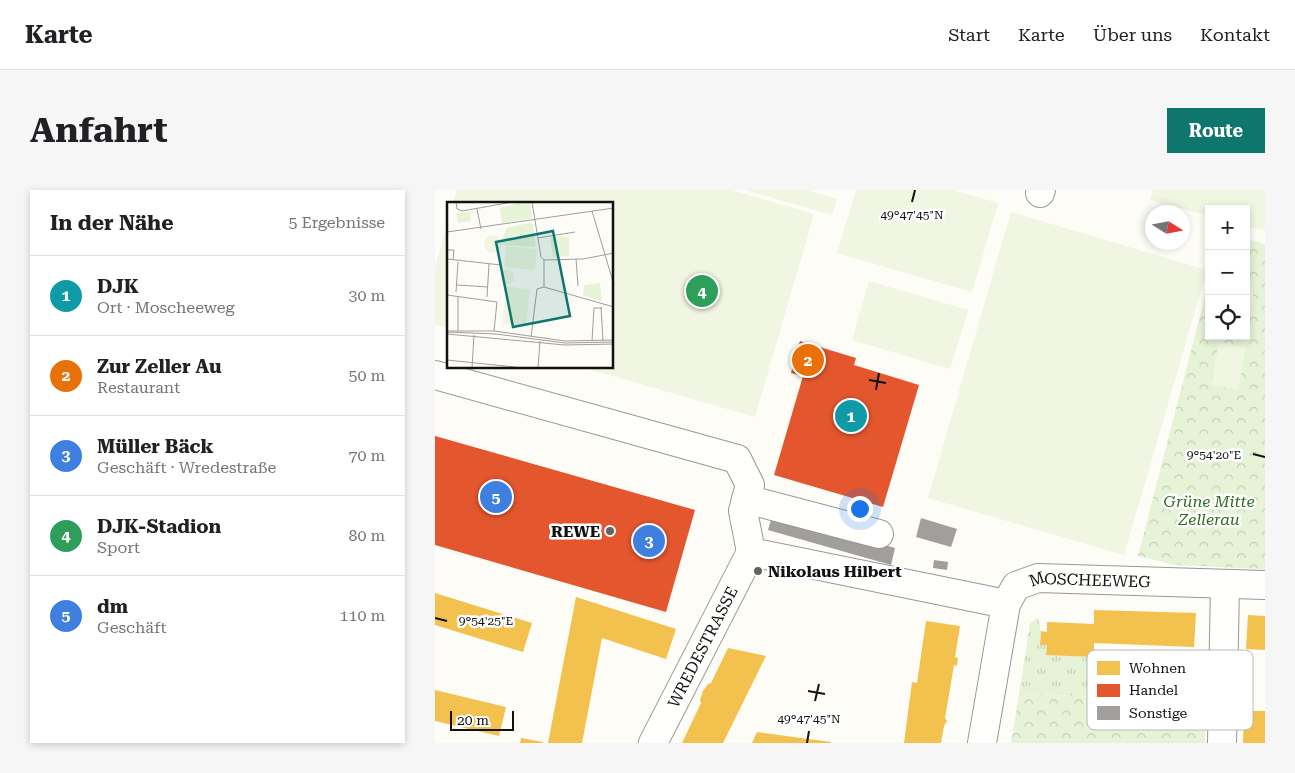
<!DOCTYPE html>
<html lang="de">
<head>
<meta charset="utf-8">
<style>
	:root { --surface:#fff; --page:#f6f6f6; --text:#202124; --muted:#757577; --line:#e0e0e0; --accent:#0f766e }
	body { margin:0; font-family:"Roboto Serif",serif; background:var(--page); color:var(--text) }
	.controls { position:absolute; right:15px; top:15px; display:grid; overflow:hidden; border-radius:0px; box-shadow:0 2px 8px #0003 }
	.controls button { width:45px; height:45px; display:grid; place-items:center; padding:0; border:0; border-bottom:1px solid var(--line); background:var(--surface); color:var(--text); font:25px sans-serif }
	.compass { position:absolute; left:710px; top:15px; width:45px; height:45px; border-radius:50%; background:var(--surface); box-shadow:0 2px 8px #0003; rotate:101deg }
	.scale { position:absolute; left:15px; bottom:12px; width:64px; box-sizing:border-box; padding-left:5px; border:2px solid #111; border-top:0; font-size:14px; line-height:18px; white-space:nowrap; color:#111; -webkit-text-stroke:4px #fff; paint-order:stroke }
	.you { position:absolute; left:424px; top:318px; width:18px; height:18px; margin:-12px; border:4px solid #fff; border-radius:50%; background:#1a73e8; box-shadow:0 0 0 8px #1a73e833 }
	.badge { display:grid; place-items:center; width:32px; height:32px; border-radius:50%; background:var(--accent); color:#fff; font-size:16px; font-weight:700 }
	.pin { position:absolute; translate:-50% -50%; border:2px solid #fff; box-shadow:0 1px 5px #0006 }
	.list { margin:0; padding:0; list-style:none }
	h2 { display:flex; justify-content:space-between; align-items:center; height:65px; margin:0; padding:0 20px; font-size:21px }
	h2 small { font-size:16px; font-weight:400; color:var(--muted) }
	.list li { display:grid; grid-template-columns:32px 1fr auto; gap:15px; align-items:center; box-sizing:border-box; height:80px; padding:0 20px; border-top:1px solid var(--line) }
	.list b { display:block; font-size:19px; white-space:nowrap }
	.list p { margin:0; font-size:16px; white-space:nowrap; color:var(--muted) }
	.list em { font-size:16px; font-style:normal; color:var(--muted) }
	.icon { flex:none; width:28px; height:28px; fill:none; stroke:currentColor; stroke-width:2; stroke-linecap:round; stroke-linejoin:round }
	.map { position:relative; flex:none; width:830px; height:553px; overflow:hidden; border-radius:0px }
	header { display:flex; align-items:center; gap:30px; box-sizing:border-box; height:70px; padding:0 25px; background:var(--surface); border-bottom:1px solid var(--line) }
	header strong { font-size:24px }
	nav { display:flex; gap:28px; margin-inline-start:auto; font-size:18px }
	.intro { display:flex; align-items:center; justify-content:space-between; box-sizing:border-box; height:120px; padding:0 30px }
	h1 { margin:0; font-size:35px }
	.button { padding:12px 22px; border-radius:0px; background:var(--accent); color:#fff; font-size:18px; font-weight:700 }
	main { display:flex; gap:30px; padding:0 30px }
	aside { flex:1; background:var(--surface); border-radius:0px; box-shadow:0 2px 8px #0003 }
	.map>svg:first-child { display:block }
	.grass { fill:url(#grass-tufts) }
	.park { fill:url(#park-crowns) }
	.pitch { fill:#f0f6e1 }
	.homes { fill:#f2c14e }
	.shops { fill:#e4572e }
	.building { fill:#a19f9c }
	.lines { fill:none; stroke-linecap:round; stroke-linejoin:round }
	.minor-casing { stroke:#979795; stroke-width:30 }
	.minor { stroke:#fffffe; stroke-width:28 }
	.ticks { fill:none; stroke:#111; stroke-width:2 }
	.poi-dot { fill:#646362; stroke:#fff; stroke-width:2 }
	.labels { text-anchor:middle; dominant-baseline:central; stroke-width:5; stroke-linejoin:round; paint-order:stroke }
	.park-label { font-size:16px; font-style:italic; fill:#2f6b1f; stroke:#fff }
	.poi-label { font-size:16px; font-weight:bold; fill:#111; stroke:#fff; text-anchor:end }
	.street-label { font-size:16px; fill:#111; stroke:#fff }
	.inset-road { fill:none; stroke:#9f9e9b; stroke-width:1 }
	.view { fill:#0f766e; fill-opacity:0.15; stroke:#0f766e; stroke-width:2.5 }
	.inset-edge { fill:none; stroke:#111; stroke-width:2.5 }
	.key { fill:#fff; stroke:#b8b8b8; stroke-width:1 }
	.key-label { font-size:14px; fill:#111 }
	.ticks-label { font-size:12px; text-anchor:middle; fill:#111; stroke:#fff; stroke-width:5; stroke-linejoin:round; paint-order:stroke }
</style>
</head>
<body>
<header>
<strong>Karte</strong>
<nav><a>Start</a><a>Karte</a><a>Über uns</a><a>Kontakt</a></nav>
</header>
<div class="intro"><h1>Anfahrt</h1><a class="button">Route</a></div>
<main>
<aside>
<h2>In der Nähe<small>5 Ergebnisse</small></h2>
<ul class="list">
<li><span class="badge" style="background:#0f9aa8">1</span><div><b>DJK</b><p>Ort · Moscheeweg</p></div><em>30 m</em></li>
<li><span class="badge" style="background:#e8710a">2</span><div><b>Zur Zeller Au</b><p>Restaurant</p></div><em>50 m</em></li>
<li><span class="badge" style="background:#3f7fe0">3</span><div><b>Müller Bäck</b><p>Geschäft · Wredestraße</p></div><em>70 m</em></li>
<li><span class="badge" style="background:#2e9e5b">4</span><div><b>DJK-Stadion</b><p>Sport</p></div><em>80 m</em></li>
<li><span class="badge" style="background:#3f7fe0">5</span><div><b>dm</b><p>Geschäft</p></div><em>110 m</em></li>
</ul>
</aside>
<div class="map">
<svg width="830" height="553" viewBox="0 0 830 553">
	<defs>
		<pattern id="grass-tufts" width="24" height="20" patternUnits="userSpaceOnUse" patternTransform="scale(1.25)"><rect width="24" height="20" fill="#e7f3d7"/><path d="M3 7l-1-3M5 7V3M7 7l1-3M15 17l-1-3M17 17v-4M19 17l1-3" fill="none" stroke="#c5cfb8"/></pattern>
		<pattern id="park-crowns" width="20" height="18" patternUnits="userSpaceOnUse" patternTransform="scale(1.25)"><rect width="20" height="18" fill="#e7f3d7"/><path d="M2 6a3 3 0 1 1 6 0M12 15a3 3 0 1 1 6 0" fill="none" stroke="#c5cfb8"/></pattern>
	</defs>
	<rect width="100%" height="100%" fill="#fdfcf7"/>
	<polygon class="grass" points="603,428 606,441 605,455 612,455 612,465 659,467 659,460 768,466 766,483 784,485 782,510 584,504 595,433"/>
	<g class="park">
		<polygon points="811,49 830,54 830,379 740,375 703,366 774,91 774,146 811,146"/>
		<polygon points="584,504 771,511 770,553 576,553"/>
	</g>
	<g class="pitch">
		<polygon points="22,0 296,0 379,24 320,227 150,178 178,178 178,14 18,14"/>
		<polygon points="311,0 371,0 402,9 397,25"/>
		<polygon points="421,0 518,0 563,13 537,102 402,63"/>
		<polygon points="718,0 830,0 830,41 811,36 811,19 774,19 774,26 715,10"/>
		<polygon points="576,22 772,80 689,365 493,308"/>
		<polygon points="14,30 14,138 0,134 0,77"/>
		<polygon points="434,91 533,120 515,179 417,150"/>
		<polygon points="811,97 818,104 815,126 811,130"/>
		<polygon points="784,152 811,157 803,200 776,195"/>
	</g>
	<g class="homes">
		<polygon points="0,403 97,433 88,462 0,435"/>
		<polygon points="141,407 241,439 231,469 167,448 147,553 113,553"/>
		<polygon points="659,420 761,423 759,457 659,453 659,467 611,465 612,455 605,455 606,441 612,442 612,432 659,434"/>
		<polygon points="813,425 830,426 830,460 811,459"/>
		<polygon points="491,431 525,436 520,467 523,468 522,476 519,475 510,528 512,531 509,536 506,553 469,553 477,492 482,493"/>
		<polygon points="293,458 331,466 288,553 247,553 266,513 265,510 268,501 273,494 276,493"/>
		<polygon points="0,500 71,517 64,546 0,531"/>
		<polygon points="809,521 830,521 830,553 808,553"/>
		<polygon points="322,542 396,552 396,553 317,553"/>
		<polygon points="86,548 108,552 108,553 85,553"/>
	</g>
	<g class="shops">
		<polygon points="365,151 421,168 419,175 484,195 448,317 339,285 368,186 356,183"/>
		<polygon points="0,246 260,320 231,422 0,355"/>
	</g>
	<g class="building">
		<polygon points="338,323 460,358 456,375 333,340"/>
		<polygon points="486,328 522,339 516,357 481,347"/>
		<polygon points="499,370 513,372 512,380 498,378"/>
	</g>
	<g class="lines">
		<g class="minor-casing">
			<g id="minor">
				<polyline points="605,3 606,0"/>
				<polyline points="0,185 302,269 315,295 308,321 316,362"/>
				<polyline points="311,309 444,344"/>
				<path id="s1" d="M316 362 571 414 581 396 603 388 830 395"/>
				<path id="s2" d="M218 553 316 362"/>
				<polyline points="547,553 571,414"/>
				<polyline points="787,553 790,394"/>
			</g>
		</g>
		<use href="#minor" class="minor"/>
	</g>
	<path class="ticks" d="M477 12 480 0M434 190 451 193M441 200 444 183M818 264 830 267M0 428 12 431M373 501 390 504M380 511 384 494M372 553 374 541"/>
	<g class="poi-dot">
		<circle cx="175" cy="341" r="5"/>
		<circle cx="323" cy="381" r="5"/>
	</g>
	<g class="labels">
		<g class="park-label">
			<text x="774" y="311">Grüne Mitte<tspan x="774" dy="18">Zellerau</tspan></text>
		</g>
		<g class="poi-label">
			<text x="165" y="341">REWE</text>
			<text x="333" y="381" text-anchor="start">Nikolaus Hilbert</text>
		</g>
		<g class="street-label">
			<text stroke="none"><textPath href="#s1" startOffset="356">MOSCHEEWEG</textPath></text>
			<text stroke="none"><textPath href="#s2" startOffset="108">WREDESTRASSE</textPath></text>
		</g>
	</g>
	<g transform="translate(12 12)">
		<rect width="166" height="166" fill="#fdfcf7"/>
		<path d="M29 9 32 24 29 10 23 11 24 19 11 21 9 11Z" fill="#e7f3d7"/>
		<path d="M75 0H83L85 16 55 21 53 6ZM82 21 86 22 89 45 54 43 59 26ZM114 34 122 35V54L106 55 103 36ZM153 81 155 99 136 94 137 83Z" fill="#e7f3d7"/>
		<path d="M37 42a9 9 0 1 1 18 0a9 9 0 1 1-18 0ZM59 44 90 47 88 68 57 65ZM53 75a7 7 0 1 1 14 0a7 7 0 1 1-14 0ZM59 84 83 88 79 124 57 122 55 127Z" fill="#f0f6e1"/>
		<path class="inset-road" d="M9 0 10 7 15 9 66 0M85 0 94 55 97 58V85M30 7 34 27M145 9 167 83M0 30 167 6M91 36 128 30M0 48H7L6 58M0 57 54 63M129 57 131 84M97 58 136 57 167 51M10 83 41 85M9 90 11 60M0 93 50 100 47 129M40 95 42 62M154 105 156 139M0 129H47L118 139 167 138M11 129V94M0 130 49 132 118 141 167 140M0 132 118 143 167 142M84 135 90 87 97 85 167 105M145 139 147 106H155M0 158 77 166M25 166 27 133M91 166 93 139"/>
		<path class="view" d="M106 29 123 114 66 125 49 40Z"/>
		<rect width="166" height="166" class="inset-edge"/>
	</g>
	<rect x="652" y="460" width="166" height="80" rx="8" class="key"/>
	<rect x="662" y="471" width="23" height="14" fill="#f2c14e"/>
	<rect x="662" y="494" width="23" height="13" fill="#e4572e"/>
	<rect x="662" y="516" width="23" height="14" fill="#a19f9c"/>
	<g class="key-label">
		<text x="694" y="483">Wohnen</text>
		<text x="694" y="505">Handel</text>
		<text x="694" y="528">Sonstige</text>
	</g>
	<g class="ticks-label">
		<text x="477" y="29">49°47'45"N</text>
		<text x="779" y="269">9°54'20"E</text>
		<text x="51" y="435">9°54'25"E</text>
		<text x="374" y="533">49°47'45"N</text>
	</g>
</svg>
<div class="controls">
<button>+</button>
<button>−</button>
<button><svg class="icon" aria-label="locate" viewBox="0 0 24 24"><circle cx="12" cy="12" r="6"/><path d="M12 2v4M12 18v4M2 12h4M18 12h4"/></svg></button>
</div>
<svg class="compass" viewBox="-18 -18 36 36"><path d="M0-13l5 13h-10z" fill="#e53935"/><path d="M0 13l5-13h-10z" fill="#757577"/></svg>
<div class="scale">20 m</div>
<div class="you"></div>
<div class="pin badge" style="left:416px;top:226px;background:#0f9aa8">1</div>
<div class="pin badge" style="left:373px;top:170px;background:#e8710a">2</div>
<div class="pin badge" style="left:214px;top:351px;background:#3f7fe0">3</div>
<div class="pin badge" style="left:267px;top:101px;background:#2e9e5b">4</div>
<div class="pin badge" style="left:61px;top:307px;background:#3f7fe0">5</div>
</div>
</main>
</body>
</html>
